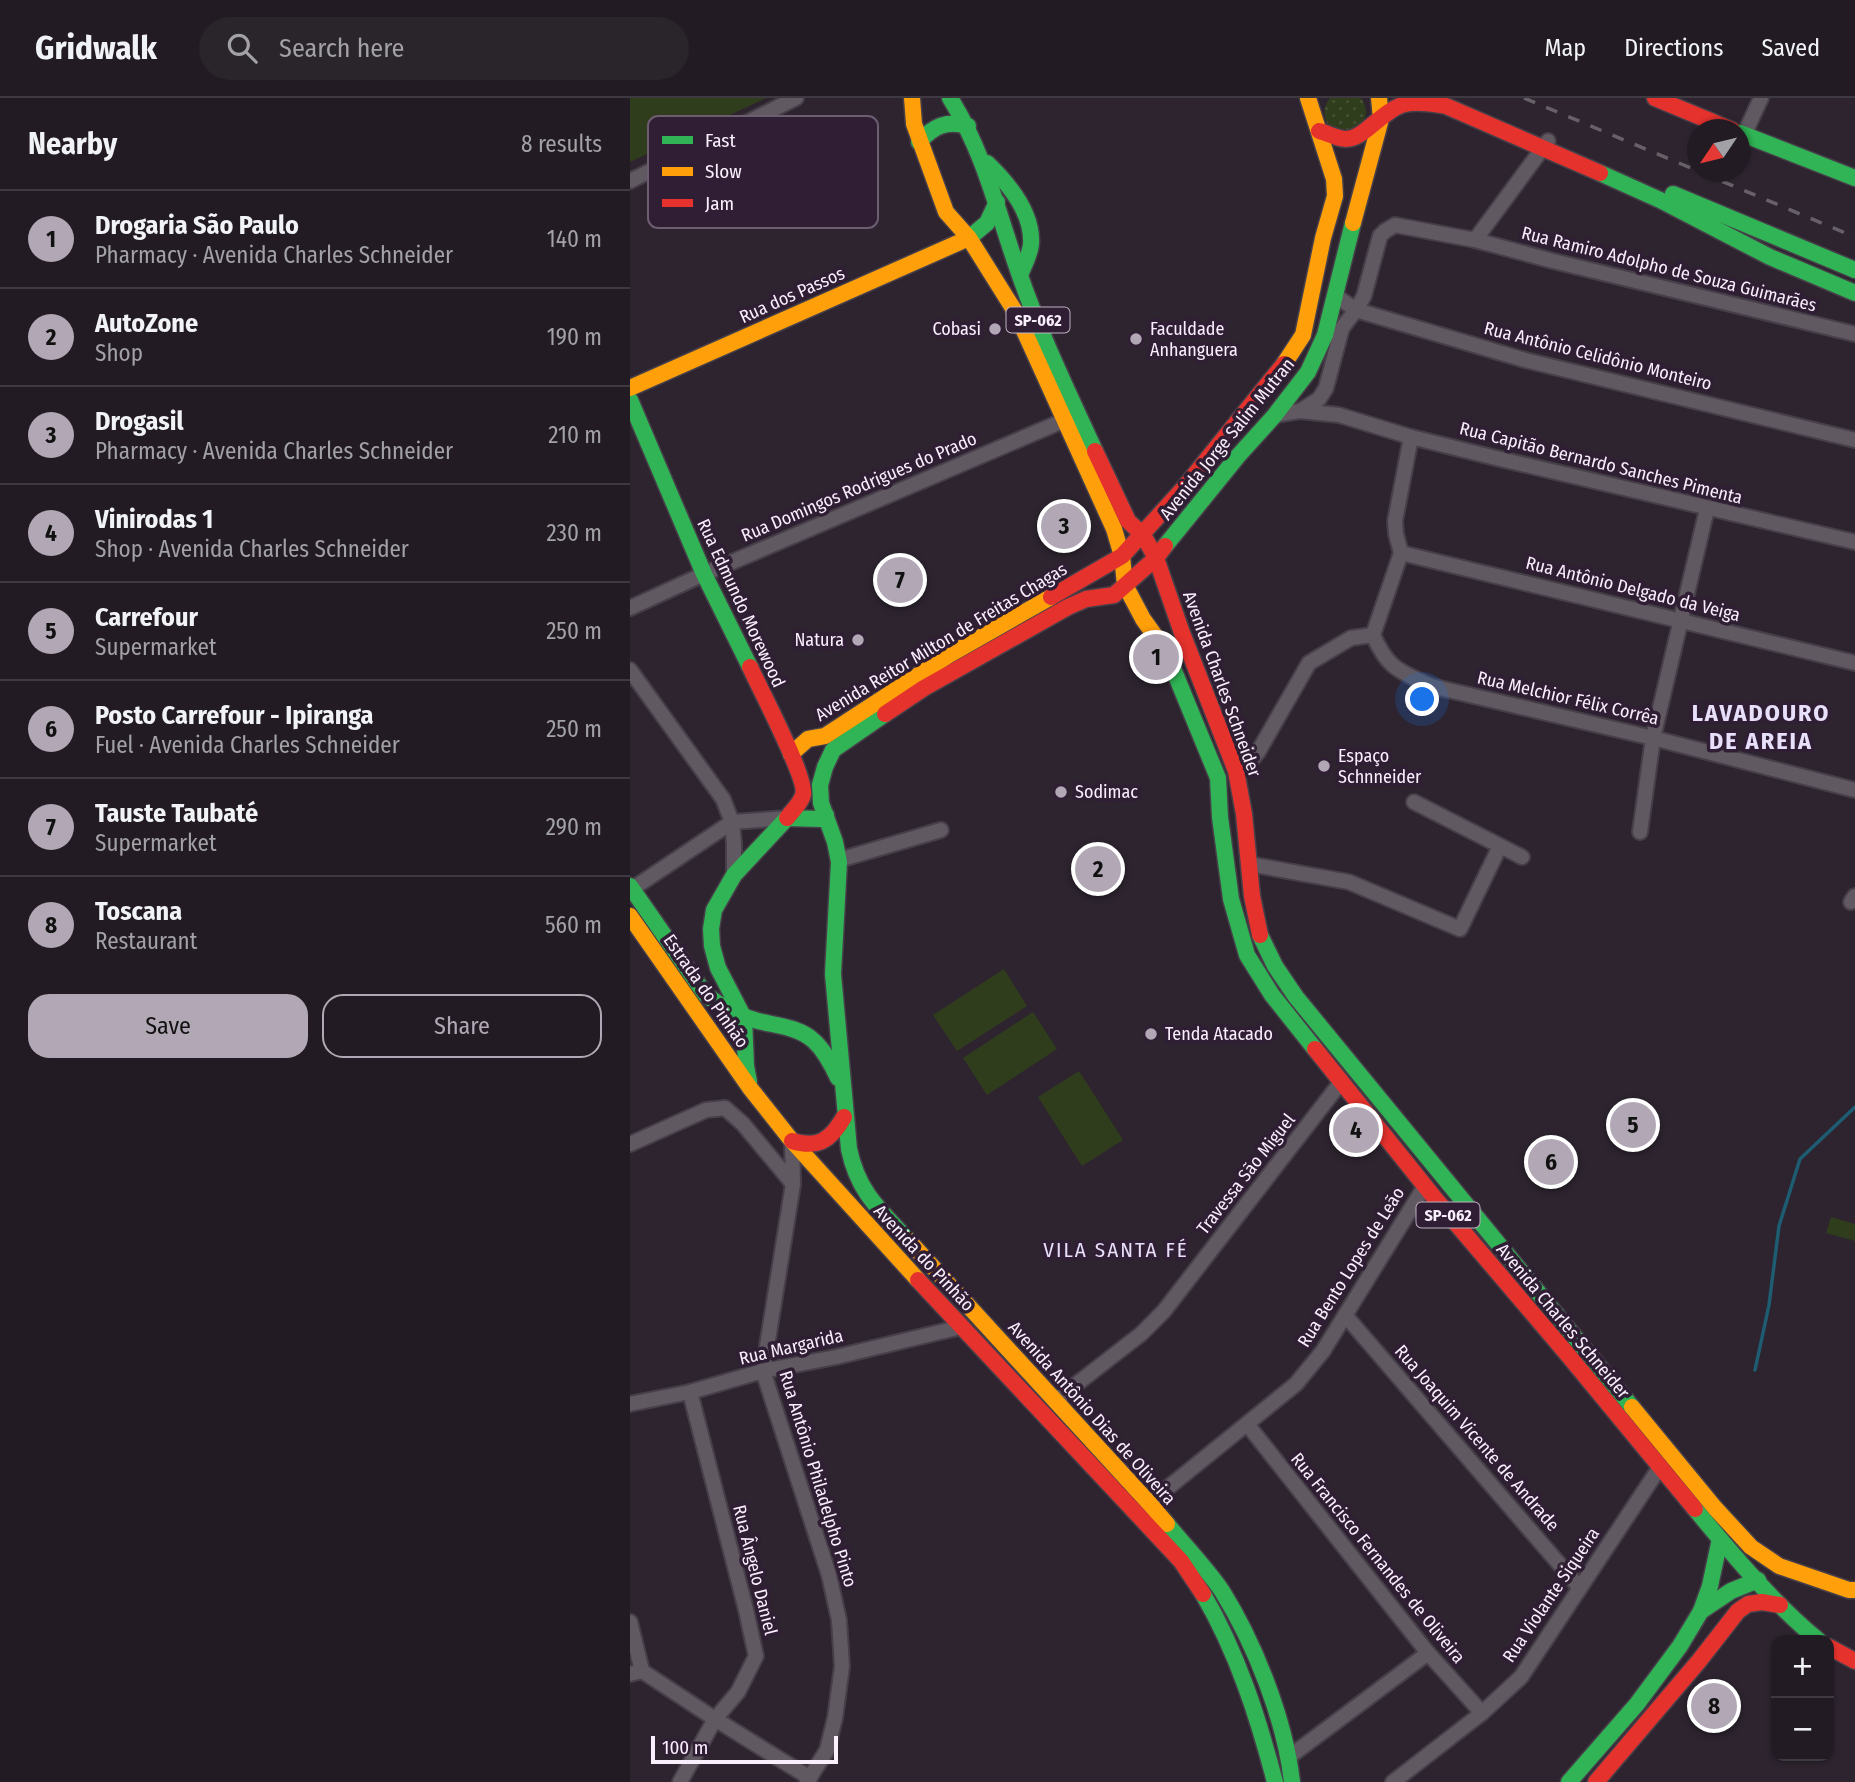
<!DOCTYPE html>
<html lang="en">
<head>
<meta charset="utf-8">
<style>
	:root { --surface:#221b23; --page:#2a242b; --text:#f1f3f6; --muted:#a2a1a6; --line:#3f3941; --accent:#b2a8b5 }
	body { margin:0; font-family:"Fira Sans Condensed",sans-serif; background:var(--page); color:var(--text) }
	.controls { position:absolute; right:21px; bottom:21px; display:grid; overflow:hidden; border-radius:14px; box-shadow:0 2px 5px #0004 }
	.controls button { width:63px; height:63px; display:grid; place-items:center; padding:0; border:0; border-bottom:2px solid var(--line); background:var(--surface); color:var(--text); font:35px sans-serif }
	.compass { position:absolute; left:1057px; top:21px; width:63px; height:63px; border-radius:50%; background:var(--surface); box-shadow:0 2px 5px #0004; rotate:235deg }
	.scale { position:absolute; left:21px; bottom:18px; width:187px; box-sizing:border-box; padding-left:7px; border:4px solid #faeffd; border-top:0; font-size:19px; line-height:24px; white-space:nowrap; color:#faeffd; -webkit-text-stroke:5px #301f34; paint-order:stroke }
	.you { position:absolute; left:793px; top:602px; width:24px; height:24px; margin:-18px; border:5px solid #fff; border-radius:50%; background:#1a73e8; box-shadow:0 0 0 10px #1a73e833 }
	.badge { display:grid; place-items:center; width:46px; height:46px; border-radius:50%; background:var(--accent); color:#111; font-size:23px; font-weight:700 }
	.pin { position:absolute; translate:-50% -50%; border:4px solid #fff; box-shadow:0 2px 7px #0006 }
	.list { margin:0; padding:0; list-style:none }
	h2 { display:flex; justify-content:space-between; align-items:center; height:91px; margin:0; padding:0 28px; font-size:30px }
	h2 small { font-size:23px; font-weight:400; color:var(--muted) }
	.list li { display:grid; grid-template-columns:46px 1fr auto; gap:21px; align-items:center; box-sizing:border-box; height:98px; padding:0 28px; border-top:2px solid var(--line) }
	.list b { display:block; font-size:26px; white-space:nowrap }
	.list p { margin:0; font-size:23px; white-space:nowrap; color:var(--muted) }
	.list em { font-size:23px; font-style:normal; color:var(--muted) }
	.actions { display:flex; gap:14px; padding:21px 28px }
	.actions a { flex:1; padding:16px 0; border:2px solid var(--accent); border-radius:21px; text-align:center; font-size:24px; color:var(--accent) }
	.actions .main { background:var(--accent); color:#111 }
	.icon { flex:none; width:38px; height:38px; fill:none; stroke:currentColor; stroke-width:2; stroke-linecap:round; stroke-linejoin:round }
	.map { position:relative; flex:none; width:1225px; height:1684px; overflow:hidden }
	header { display:flex; align-items:center; gap:42px; box-sizing:border-box; height:98px; padding:0 35px; background:var(--surface); border-bottom:2px solid var(--line) }
	header strong { font-size:33px }
	nav { display:flex; gap:38px; margin-inline-start:auto; font-size:24px }
	.search { width:490px; height:63px; background:var(--page); display:flex; align-items:center; gap:18px; box-sizing:border-box; padding:0 24px; border-radius:38px; color:var(--muted); font-size:26px }
	main { display:flex }
	aside { flex:1; background:var(--surface) }
	.map>svg:first-child { display:block }
	.grass { fill:url(#grass-dots) }
	.pitch { fill:#303d1c }
	.lines { fill:none; stroke-linecap:round; stroke-linejoin:round }
	.stream { stroke:#1e5c71; stroke-width:3.5 }
	.street-casing { stroke:#463f49; stroke-width:18 }
	.fast-casing { stroke:#463f49; stroke-width:19 }
	.slow-casing { stroke:#463f49; stroke-width:19 }
	.jam-casing { stroke:#463f49; stroke-width:19 }
	.street { stroke:#605961; stroke-width:14 }
	.fast { stroke:#30b455; stroke-width:16 }
	.slow { stroke:#ff9f0a; stroke-width:16 }
	.jam { stroke:#e5322d; stroke-width:16 }
	.rail { stroke:#676068; stroke-width:3.5; stroke-dasharray:12 12; stroke-linecap:butt }
	.poi-dot { fill:#b2a8b5; stroke:#301f34; stroke-width:2.5 }
	.labels { text-anchor:middle; dominant-baseline:central; stroke-width:7; stroke-linejoin:round; paint-order:stroke }
	.shield { fill:#301f34; stroke:#bdb1c1; stroke-width:2 }
	.shield-label { font-size:16px; font-weight:bold; fill:#faeffd }
	.street-label { font-size:18px; fill:#faeffd; stroke:#301f34 }
	.poi-label { font-size:18px; fill:#faeffd; stroke:#301f34; text-anchor:start }
	.quarter-label { font-size:21px; letter-spacing:2px; fill:#e8dffb; stroke:#301f34 }
	.district-label { font-size:24px; font-weight:bold; letter-spacing:2px; fill:#e8dffb; stroke:#301f34 }
	.key { fill:#301f34; stroke:#6d5d70; stroke-width:2 }
	.key-label { font-size:19px; fill:#faeffd }
</style>
</head>
<body>
<header>
<strong>Gridwalk</strong>
<div class="search"><svg class="icon" aria-label="search" viewBox="0 0 24 24"><circle cx="10" cy="10" r="6"/><path d="M15 15l6 6"/></svg>Search here</div>
<nav><a>Map</a><a>Directions</a><a>Saved</a></nav>
</header>
<main>
<aside>
<h2>Nearby<small>8 results</small></h2>
<ul class="list">
<li><span class="badge">1</span><div><b>Drogaria São Paulo</b><p>Pharmacy · Avenida Charles Schneider</p></div><em>140 m</em></li>
<li><span class="badge">2</span><div><b>AutoZone</b><p>Shop</p></div><em>190 m</em></li>
<li><span class="badge">3</span><div><b>Drogasil</b><p>Pharmacy · Avenida Charles Schneider</p></div><em>210 m</em></li>
<li><span class="badge">4</span><div><b>Vinirodas 1</b><p>Shop · Avenida Charles Schneider</p></div><em>230 m</em></li>
<li><span class="badge">5</span><div><b>Carrefour</b><p>Supermarket</p></div><em>250 m</em></li>
<li><span class="badge">6</span><div><b>Posto Carrefour - Ipiranga</b><p>Fuel · Avenida Charles Schneider</p></div><em>250 m</em></li>
<li><span class="badge">7</span><div><b>Tauste Taubaté</b><p>Supermarket</p></div><em>290 m</em></li>
<li><span class="badge">8</span><div><b>Toscana</b><p>Restaurant</p></div><em>560 m</em></li>
</ul>
<div class="actions"><a class="main">Save</a><a>Share</a></div>
</aside>
<div class="map">
<svg width="1225" height="1684" viewBox="0 0 1225 1684">
	<defs>
		<pattern id="grass-dots" width="8" height="8" patternUnits="userSpaceOnUse" patternTransform="scale(1.75)"><rect width="8" height="8" fill="#303d1c"/><path d="M2 2h.1M6 6h.1" fill="none" stroke="#455033" stroke-width="1.8" stroke-linecap="round"/></pattern>
	</defs>
	<rect width="100%" height="100%" fill="#2d242f"/>
	<path class="grass" d="M700 0H731C740 13 736 21 727 33L700 30C693 20 692 10 700 0Z"/>
	<g class="pitch">
		<polygon points="0,0 136,0 0,64"/>
		<polygon points="374,871 397,908 327,953 303,917"/>
		<polygon points="403,914 427,951 357,997 333,960"/>
		<polygon points="449,973 493,1042 452,1068 408,999"/>
		<polygon points="1201,1119 1225,1126 1225,1143 1196,1135"/>
	</g>
	<g class="lines">
		<polyline class="stream" points="1125,1272 1139,1207 1149,1128 1170,1061 1225,1009"/>
		<g class="street-casing">
			<g id="street">
				<polyline points="1114,37 1131,0"/>
				<polyline points="0,83 166,0"/>
				<polyline points="845,142 918,43"/>
				<polyline points="706,198 726,212 895,262 1225,342"/>
				<polyline points="670,313 689,301 696,290 712,230 726,212 734,198 750,138 755,133 765,127 845,142 923,163 1225,236"/>
				<polyline points="645,317 670,313 709,317 781,339 870,361 1225,444"/>
				<polyline points="771,455 1225,565"/>
				<polyline points="0,510 74,476 435,322"/>
				<path d="M743 537C758 571 769 573 801 588L1023 640 1225 692"/>
				<polyline points="743,537 771,455 766,436 765,423 781,339"/>
				<polyline points="0,572 93,701 102,724 104,745 104,777"/>
				<polyline points="606,673 619,665 628,654 679,565 721,540 743,537"/>
				<polyline points="784,704 892,759"/>
				<polyline points="1010,734 1023,640 1077,411"/>
				<polyline points="209,762 311,732"/>
				<polyline points="619,766 719,784 830,831 870,748"/>
				<polyline points="2,791 102,724 157,720"/>
				<polyline points="1221,804 1225,798"/>
				<polyline points="162,1043 163,1086 133,1273 199,1477 209,1522 212,1568 205,1620 197,1652 177,1684"/>
				<polyline points="0,1046 76,1012 95,1010 113,1026 163,1086"/>
				<polyline points="715,1217 949,1489"/>
				<polyline points="426,1302 511,1236 534,1213 711,984"/>
				<polyline points="0,1306 60,1294 133,1273 206,1259 331,1229"/>
				<polyline points="617,1326 798,1555 852,1615"/>
				<polyline points="519,1405 666,1286 693,1253 795,1088"/>
				<polyline points="0,1524 12,1573"/>
				<polyline points="0,1576 12,1573 85,1621 180,1680"/>
				<polyline points="659,1659 798,1555"/>
				<polyline points="50,1684 85,1621 108,1594 126,1558 116,1512 60,1294"/>
				<polyline points="763,1684 852,1615 891,1579 1030,1369"/>
			</g>
		</g>
		<g class="fast-casing">
			<g id="fast">
				<path d="M320 0C355 56 367 113 389 175 410 236 438 294 465 353"/>
				<polyline points="1110,35 1225,80"/>
				<path d="M289 44C304 28 316 22 338 28"/>
				<path d="M357 65C378 85 403 114 401 146 400 157 394 167 390 177"/>
				<polyline points="970,75 1030,102 1140,159 1225,195"/>
				<polyline points="1043,96 1225,172"/>
				<polyline points="339,140 357,125 367,104"/>
				<polyline points="0,302 74,476 120,569"/>
				<polyline points="535,448 608,358 645,317 678,274 695,237 723,125"/>
				<polyline points="528,542 535,551 588,680 590,719 601,801 617,857 642,897 685,951"/>
				<path d="M255 616 203 652 195 669 190 687 191 705 205 744 209 764 203 876 219 1051C228 1094 249 1111 278 1142"/>
				<path d="M0 788 75 896C91 909 108 918 128 923 148 928 169 929 184 943 195 953 202 967 208 980"/>
				<polyline points="630,837 645,868 666,899 1002,1309"/>
				<polyline points="119,984 116,968 114,920 88,870 82,848 81,831 84,812 104,777 157,720 191,721 196,717"/>
				<path d="M1065 1411C1103 1457 1142 1504 1188 1542"/>
				<path d="M537 1426C554 1447 577 1471 592 1493 625 1546 655 1622 662 1684"/>
				<path d="M573 1496C607 1554 628 1619 645 1684"/>
				<polyline points="1071,1513 1080,1488 1090,1441"/>
				<polyline points="939,1684 1007,1606 1050,1548 1071,1513 1101,1493 1128,1482"/>
			</g>
		</g>
		<g class="slow-casing">
			<g id="slow">
				<polyline points="282,0 284,26 316,114 339,140 386,215 484,431 492,458 495,487 513,521 528,542"/>
				<polyline points="723,125 751,21 749,0"/>
				<polyline points="654,266 673,237 693,140 705,98 704,81 678,0"/>
				<polyline points="0,290 339,140"/>
				<polyline points="161,656 178,641 195,638 319,557 421,499"/>
				<polyline points="0,818 120,990 162,1043 288,1182"/>
				<polyline points="278,1142 519,1405 537,1426"/>
				<polyline points="1002,1309 1085,1410 1121,1449 1149,1468 1219,1492 1225,1492"/>
			</g>
		</g>
		<g class="jam-casing">
			<g id="jam">
				<polyline points="1025,0 1102,32"/>
				<path d="M689 33C697 35 708 41 716 41 723 41 731 36 736 32 769 5 773 0 816 8L970 75"/>
				<polyline points="465,353 498,423 513,437 526,460 552,535 606,673 614,716 622,798 630,837"/>
				<polyline points="421,499 492,458 553,391 654,266"/>
				<path d="M120 569C129 589 178 682 173 697 171 705 162 713 157 720"/>
				<polyline points="255,616 294,590 438,509 456,501 484,497 526,460 535,448"/>
				<polyline points="685,951 807,1103 938,1257 1065,1411"/>
				<path d="M162 1043C188 1051 201 1042 214 1019"/>
				<polyline points="288,1182 551,1463 573,1496"/>
				<polyline points="1199,1549 1225,1563"/>
				<polyline points="966,1684 1069,1563 1108,1513 1118,1506 1132,1504 1150,1507"/>
			</g>
		</g>
		<use href="#street" class="street"/>
		<use href="#fast" class="fast"/>
		<use href="#slow" class="slow"/>
		<use href="#jam" class="jam"/>
		<g class="rail">
			<polyline points="894,0 1068,73"/>
			<polyline points="1070,74 1225,139"/>
		</g>
	</g>
	<g class="poi-dot">
		<circle cx="365" cy="231" r="7"/>
		<circle cx="506" cy="241" r="7"/>
		<circle cx="228" cy="542" r="7"/>
		<circle cx="694" cy="668" r="7"/>
		<circle cx="431" cy="694" r="7"/>
		<circle cx="521" cy="936" r="7"/>
	</g>
	<g class="labels">
		<g class="shield">
			<rect x="376.5" y="209.5" width="63" height="25" rx="5"/>
			<rect x="786.5" y="1104.5" width="63" height="25" rx="5"/>
		</g>
		<g class="shield-label">
			<text x="408" y="222">SP-062</text>
			<text x="818" y="1117">SP-062</text>
		</g>
		<g class="street-label">
			<text transform="translate(1039 171) rotate(14)">Rua Ramiro Adolpho de Souza Guimarães</text>
			<text transform="translate(162 197) rotate(-24)">Rua dos Passos</text>
			<text transform="translate(968 258) rotate(14)">Rua Antônio Celidônio Monteiro</text>
			<text transform="translate(597 341) rotate(-51)">Avenida Jorge Salim Mutran</text>
			<text transform="translate(971 365) rotate(14)">Rua Capitão Bernardo Sanches Pimenta</text>
			<text transform="translate(229 389) rotate(-23)">Rua Domingos Rodrigues do Prado</text>
			<text transform="translate(1003 491) rotate(14)">Rua Antônio Delgado da Veiga</text>
			<text transform="translate(111 505) rotate(65)">Rua Edmundo Morewood</text>
			<text transform="translate(311 544) rotate(-31)">Avenida Reitor Milton de Freitas Chagas</text>
			<text transform="translate(592 586) rotate(70)">Avenida Charles Schneider</text>
			<text transform="translate(938 600) rotate(13)">Rua Melchior Félix Corrêa</text>
			<text transform="translate(76 893) rotate(55)">Estrada do Pinhão</text>
			<text transform="translate(616 1076) rotate(-52)">Travessa São Miguel</text>
			<text transform="translate(294 1160) rotate(47)">Avenida do Pinhão</text>
			<text transform="translate(721 1169) rotate(-58)">Rua Bento Lopes de Leão</text>
			<text transform="translate(933 1223) rotate(50)">Avenida Charles Schneider</text>
			<text transform="translate(161 1249) rotate(-13)">Rua Margarida</text>
			<text transform="translate(462 1315) rotate(48)">Avenida Antônio Dias de Oliveira</text>
			<text transform="translate(847 1340) rotate(49)">Rua Joaquim Vicente de Andrade</text>
			<text transform="translate(188 1381) rotate(73)">Rua Antônio Philadelpho Pinto</text>
			<text transform="translate(748 1460) rotate(51)">Rua Francisco Fernandes de Oliveira</text>
			<text transform="translate(125 1472) rotate(76)">Rua Ângelo Daniel</text>
			<text transform="translate(921 1497) rotate(-56)">Rua Violante Siqueira</text>
		</g>
		<g class="poi-label">
			<text x="351" y="231" text-anchor="end">Cobasi</text>
			<text x="520" y="231">Faculdade<tspan x="520" dy="21">Anhanguera</tspan></text>
			<text x="214" y="542" text-anchor="end">Natura</text>
			<text x="708" y="658">Espaço<tspan x="708" dy="21">Schnneider</tspan></text>
			<text x="445" y="694">Sodimac</text>
			<text x="535" y="936">Tenda Atacado</text>
		</g>
		<g class="quarter-label">
			<text x="486" y="1152">VILA SANTA FÉ</text>
		</g>
		<g class="district-label">
			<text x="1131" y="615">LAVADOURO<tspan x="1131" dy="28">DE AREIA</tspan></text>
		</g>
	</g>
	<rect x="18" y="18" width="230" height="112" rx="10" class="key"/>
	<rect x="32" y="38" width="31" height="8" fill="#30b455"/>
	<rect x="32" y="69" width="31" height="9" fill="#ff9f0a"/>
	<rect x="32" y="101" width="31" height="8" fill="#e5322d"/>
	<g class="key-label">
		<text x="75" y="49">Fast</text>
		<text x="75" y="80">Slow</text>
		<text x="75" y="112">Jam</text>
	</g>
</svg>
<div class="controls">
<button>+</button>
<button>−</button>
</div>
<svg class="compass" viewBox="-18 -18 36 36"><path d="M0-13l5 13h-10z" fill="#e53935"/><path d="M0 13l5-13h-10z" fill="#a2a1a6"/></svg>
<div class="scale">100 m</div>
<div class="you"></div>
<div class="pin badge" style="left:526px;top:559px">1</div>
<div class="pin badge" style="left:468px;top:771px">2</div>
<div class="pin badge" style="left:434px;top:428px">3</div>
<div class="pin badge" style="left:726px;top:1032px">4</div>
<div class="pin badge" style="left:1003px;top:1027px">5</div>
<div class="pin badge" style="left:921px;top:1064px">6</div>
<div class="pin badge" style="left:270px;top:482px">7</div>
<div class="pin badge" style="left:1084px;top:1608px">8</div>
</div>
</main>
</body>
</html>
